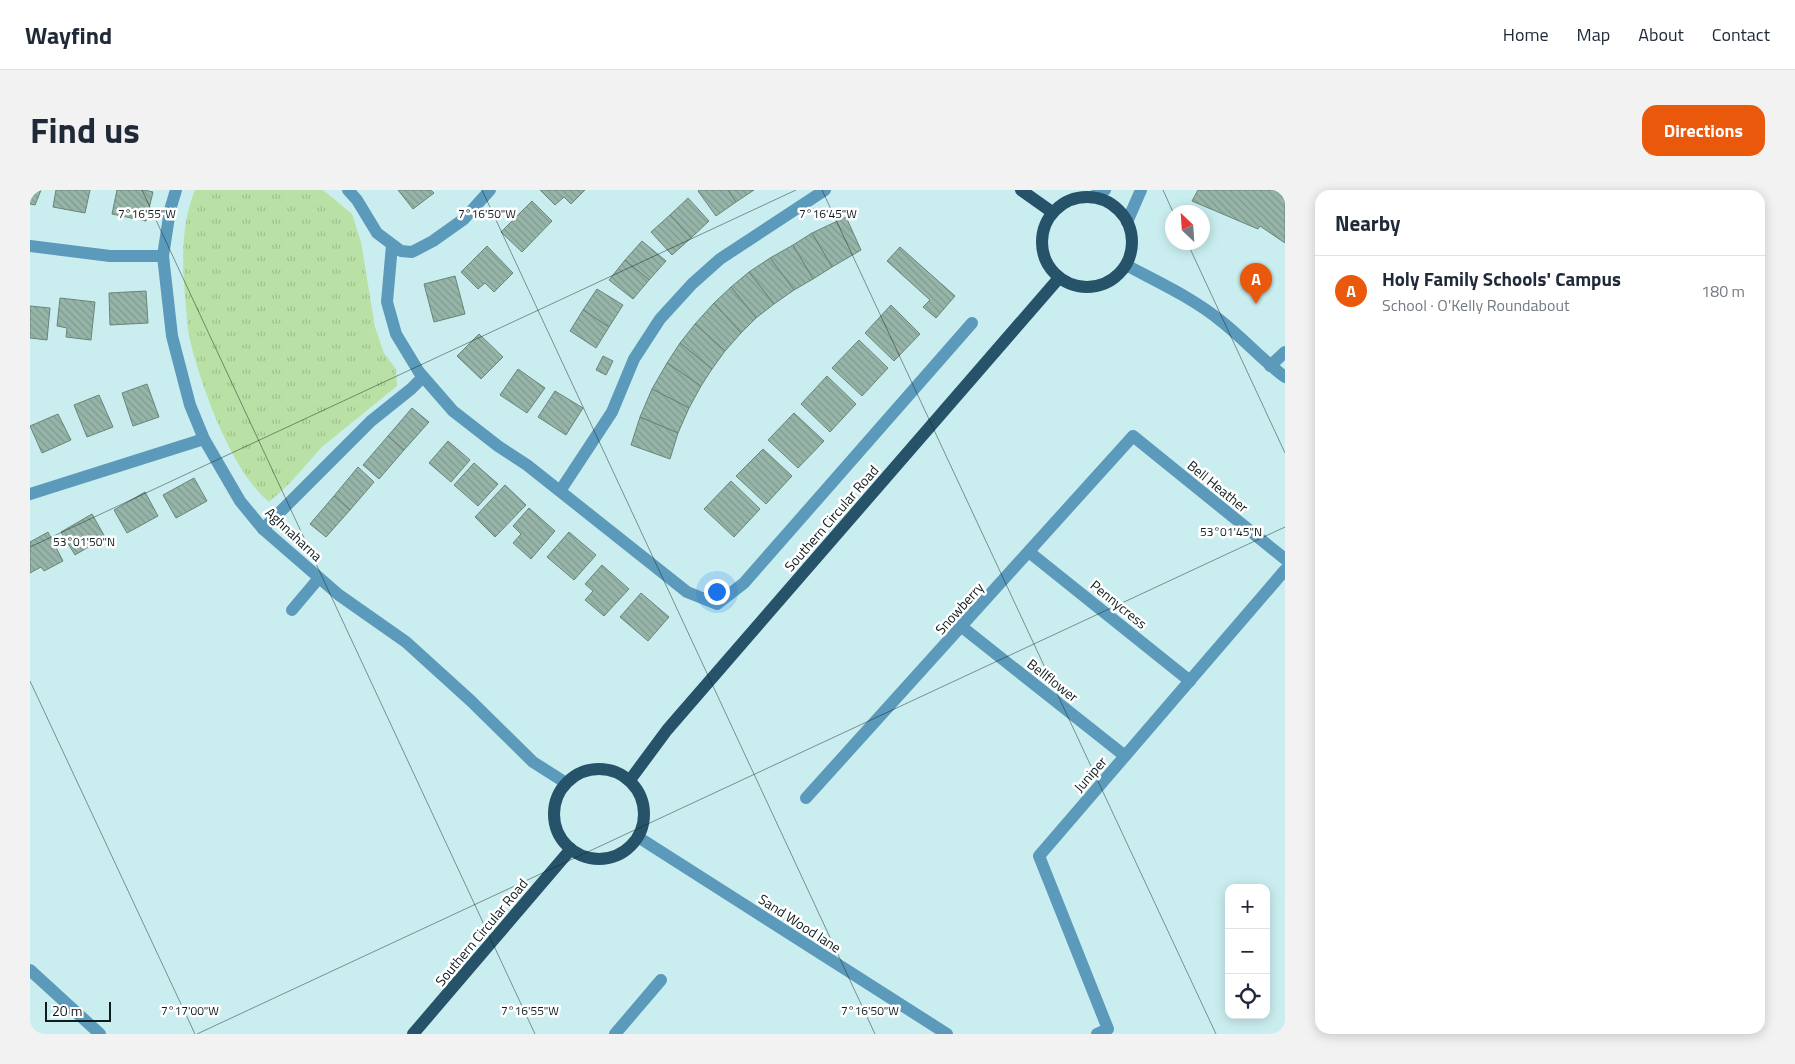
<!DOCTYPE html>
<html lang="en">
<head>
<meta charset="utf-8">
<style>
	:root { --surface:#fff; --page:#f2f2f3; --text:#1f2937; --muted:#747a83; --line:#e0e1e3; --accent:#ea580c }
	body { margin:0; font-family:"Titillium Web",sans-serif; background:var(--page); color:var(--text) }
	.controls { position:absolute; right:15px; bottom:15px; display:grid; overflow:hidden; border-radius:10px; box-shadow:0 2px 12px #0003 }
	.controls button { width:45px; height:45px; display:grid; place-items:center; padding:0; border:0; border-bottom:1px solid var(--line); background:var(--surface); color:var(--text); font:25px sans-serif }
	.compass { position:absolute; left:1135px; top:15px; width:45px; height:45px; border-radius:50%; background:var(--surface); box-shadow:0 2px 12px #0003; rotate:335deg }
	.scale { position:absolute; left:15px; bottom:12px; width:66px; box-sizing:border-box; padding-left:5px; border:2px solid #0f1c1d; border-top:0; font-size:14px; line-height:18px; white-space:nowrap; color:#0f1c1d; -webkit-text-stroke:4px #fff; paint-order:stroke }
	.you { position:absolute; left:686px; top:401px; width:18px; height:18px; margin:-12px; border:4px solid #fff; border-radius:50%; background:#1a73e8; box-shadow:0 0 0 8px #1a73e833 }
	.badge { display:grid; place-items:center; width:32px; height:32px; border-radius:50%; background:var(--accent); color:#fff; font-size:16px; font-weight:700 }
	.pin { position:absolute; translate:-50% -41px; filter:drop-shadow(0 1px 2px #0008) }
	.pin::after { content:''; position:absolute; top:26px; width:18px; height:15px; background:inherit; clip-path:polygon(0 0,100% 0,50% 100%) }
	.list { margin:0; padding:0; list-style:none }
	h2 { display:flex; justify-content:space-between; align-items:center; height:65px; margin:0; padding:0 20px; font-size:21px }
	h2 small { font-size:16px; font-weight:400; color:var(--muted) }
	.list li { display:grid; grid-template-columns:32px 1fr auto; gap:15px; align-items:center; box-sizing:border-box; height:70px; padding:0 20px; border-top:1px solid var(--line) }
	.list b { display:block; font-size:19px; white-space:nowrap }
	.list p { margin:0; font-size:16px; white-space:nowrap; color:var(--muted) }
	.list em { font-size:16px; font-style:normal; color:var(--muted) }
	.icon { flex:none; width:28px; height:28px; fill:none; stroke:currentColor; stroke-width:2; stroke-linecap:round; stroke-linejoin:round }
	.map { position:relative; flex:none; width:1255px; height:844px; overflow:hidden; border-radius:15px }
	header { display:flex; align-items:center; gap:30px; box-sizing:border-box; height:70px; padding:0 25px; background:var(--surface); border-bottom:1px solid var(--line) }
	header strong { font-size:24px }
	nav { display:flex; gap:28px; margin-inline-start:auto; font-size:18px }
	.intro { display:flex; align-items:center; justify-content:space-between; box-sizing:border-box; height:120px; padding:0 30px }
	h1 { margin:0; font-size:35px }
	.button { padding:12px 22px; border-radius:15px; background:var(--accent); color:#fff; font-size:18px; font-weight:700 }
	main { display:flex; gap:30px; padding:0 30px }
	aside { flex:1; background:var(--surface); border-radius:15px; box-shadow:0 2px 12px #0003 }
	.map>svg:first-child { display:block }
	.grass { fill:url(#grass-tufts) }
	.building { fill:url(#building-back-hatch); stroke:#688579 }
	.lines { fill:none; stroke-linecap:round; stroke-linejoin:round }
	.minor { stroke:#5c9abc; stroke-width:12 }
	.major { stroke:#27536a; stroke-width:12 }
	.ticks { fill:none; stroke:#0f1c1d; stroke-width:1; stroke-opacity:0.45 }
	.labels { text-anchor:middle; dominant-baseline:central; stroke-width:5; stroke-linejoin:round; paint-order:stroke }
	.street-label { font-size:14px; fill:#0f1c1d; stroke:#fff }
	.ticks-label { font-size:12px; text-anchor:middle; fill:#0f1c1d; stroke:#fff; stroke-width:5; stroke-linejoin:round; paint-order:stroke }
</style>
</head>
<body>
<header>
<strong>Wayfind</strong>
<nav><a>Home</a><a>Map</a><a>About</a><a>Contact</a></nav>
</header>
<div class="intro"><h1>Find us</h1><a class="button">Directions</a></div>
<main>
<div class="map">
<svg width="1255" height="844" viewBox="0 0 1255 844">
	<defs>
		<pattern id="grass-tufts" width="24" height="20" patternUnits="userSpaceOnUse" patternTransform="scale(1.25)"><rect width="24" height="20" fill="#bae1a5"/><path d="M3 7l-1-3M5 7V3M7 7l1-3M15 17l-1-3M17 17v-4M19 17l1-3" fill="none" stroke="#9fc08e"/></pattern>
		<pattern id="building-back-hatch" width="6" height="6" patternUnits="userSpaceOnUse" patternTransform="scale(1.25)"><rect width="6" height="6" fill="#96b4a8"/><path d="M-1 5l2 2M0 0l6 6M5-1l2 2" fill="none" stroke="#809a90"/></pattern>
	</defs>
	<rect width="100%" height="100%" fill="#caeef0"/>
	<path class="grass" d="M165 0H293L322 24 331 52 345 137 354 163 366 179 367 196 292 257 259 294 239 312C202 282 171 197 160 150 157 139 157 127 156 116 152 77 150 37 165 0Z"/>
	<g class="building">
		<polygon points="0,0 11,0 5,15 0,14"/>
		<polygon points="26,0 60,0 55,23 23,17"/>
		<polygon points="87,0 114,0 123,2 116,31 82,24"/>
		<polygon points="368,0 401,0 404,3 383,19"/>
		<polygon points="510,0 555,0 541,14 534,7 525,15"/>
		<polygon points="669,0 698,0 706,12 686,26 668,1"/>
		<polygon points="698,0 724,0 706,12"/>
		<polygon points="1168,0 1255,0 1255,53 1230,36 1228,39 1162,11"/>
		<polygon points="658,8 679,31 661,48 640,25"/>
		<polygon points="502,11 522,31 492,62 471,42"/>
		<polygon points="640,25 661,48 642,65 621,42"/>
		<polygon points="816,27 831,60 802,77 782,43"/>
		<polygon points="782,43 802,77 783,89 763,55"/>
		<polygon points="612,51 636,71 619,90 595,70"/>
		<polygon points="763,55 783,89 764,100 740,68"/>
		<polygon points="457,56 483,83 464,102 455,93 448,99 431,82"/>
		<polygon points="870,57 925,106 906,128 893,117 900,110 857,71"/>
		<polygon points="740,68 764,100 744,114 719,82"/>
		<polygon points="595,70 619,90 603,109 579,90"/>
		<polygon points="719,82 744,114 726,128 701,97"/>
		<polygon points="425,86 435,124 404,132 394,94"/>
		<polygon points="701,97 726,128 711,143 684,113"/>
		<polygon points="567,99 593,115 579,137 553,120"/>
		<polygon points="116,101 118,133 80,135 79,103"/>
		<polygon points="30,108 65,112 61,150 36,147 37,138 27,136"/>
		<polygon points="684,113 711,143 695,161 665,134"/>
		<polygon points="861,115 890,144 864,171 835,143"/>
		<polygon points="0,116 20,118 17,150 0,148"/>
		<polygon points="553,120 579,137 566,158 540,141"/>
		<polygon points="665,134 695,161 682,179 650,153"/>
		<polygon points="449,144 473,167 451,189 427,166"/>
		<polygon points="829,150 858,178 832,206 802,178"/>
		<polygon points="650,153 682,179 671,196 637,173"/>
		<polygon points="573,166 583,171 576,185 566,180"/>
		<polygon points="637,173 671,196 659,218 622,199"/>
		<polygon points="488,179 515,198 497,223 470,205"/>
		<polygon points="797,186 826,214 800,242 771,214"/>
		<polygon points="117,194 129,227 103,236 92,203"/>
		<polygon points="622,199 659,218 648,243 610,227"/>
		<polygon points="525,201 553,218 536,245 508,227"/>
		<polygon points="69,205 83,237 57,247 44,215"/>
		<polygon points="382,218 399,232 374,260 358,246"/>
		<polygon points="764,223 794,251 768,278 738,250"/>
		<polygon points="28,224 41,250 12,263 0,236"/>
		<polygon points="610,227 648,243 640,269 601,255"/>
		<polygon points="358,246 374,260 349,289 333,275"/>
		<polygon points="418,251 440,270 421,292 399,273"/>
		<polygon points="733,259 762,286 736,314 706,286"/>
		<polygon points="444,273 468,294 448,316 424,295"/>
		<polygon points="328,277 344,292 320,320 304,306"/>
		<polygon points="164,288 177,311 146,328 133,305"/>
		<polygon points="701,291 730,319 704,347 674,319"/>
		<polygon points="475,295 496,315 465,347 445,327"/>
		<polygon points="115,302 128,326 97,343 84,320"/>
		<polygon points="304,306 320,320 296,347 280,334"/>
		<polygon points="499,318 525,341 501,369 483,353 491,344 483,336"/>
		<polygon points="62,324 75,347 45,365 31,342"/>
		<polygon points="18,342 33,371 14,381 11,377 0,383 0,352"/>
		<polygon points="539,342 566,365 544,390 517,367"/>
		<polygon points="572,375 599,399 574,426 555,410 563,401 555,394"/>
		<polygon points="611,403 639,427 618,451 590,427"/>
	</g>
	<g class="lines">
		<g class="minor">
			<polyline points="146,0 140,20 133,66 142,146 160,215 174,249 210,311 233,339 309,405 376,452 441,511 503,572 536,593"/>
			<polyline points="318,0 327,10 347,43 371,61 382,62 403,51 434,29 460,0"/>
			<polyline points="1062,7 1075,0"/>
			<polyline points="1097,32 1111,0"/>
			<polyline points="362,55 357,112 366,144 389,182 423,221 468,256 497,275 657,402 687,414 714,393 942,133"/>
			<polyline points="0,56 80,66 133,66"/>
			<path d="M1096 75C1128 92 1163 108 1191 131 1214 149 1232 170 1255 187"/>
			<polyline points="1240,176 1255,162"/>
			<polyline points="530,301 582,222 604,169 630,129 662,94 690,69 795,0"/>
			<polyline points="0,304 174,249"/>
			<polyline points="233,339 341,231 381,199 393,187"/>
			<polyline points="999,362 1160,491"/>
			<polyline points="262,420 289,388"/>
			<polyline points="932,437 1095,566"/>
			<polyline points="776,608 1103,246 1255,369"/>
			<polyline points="608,647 917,844"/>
			<polyline points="0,780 70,844"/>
			<polyline points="585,844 631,790"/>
			<polyline points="1067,844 1078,839 1009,666 1255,380"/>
		</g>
		<g class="major">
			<polyline points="991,0 1022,22"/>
			<circle cx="1057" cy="52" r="45"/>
			<circle cx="569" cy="624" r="45"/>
			<polyline points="600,590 637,540 1029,88"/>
			<polyline points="383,844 541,659"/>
		</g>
	</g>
	<path class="ticks" d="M112 0 505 844M452 0 845 844M792 0 1186 844M1133 0 1143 22M1157 52 1255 263M0 357 766 0M0 491 165 844M167 844 1255 337"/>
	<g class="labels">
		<g class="street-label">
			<text transform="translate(1188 296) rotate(39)">Bell Heather</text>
			<text transform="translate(801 328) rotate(-49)">Southern Circular Road</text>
			<text transform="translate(264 344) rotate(43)">Aghnaharna</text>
			<text transform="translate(1089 414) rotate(39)">Pennycress</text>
			<text transform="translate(929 418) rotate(-48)">Snowberry</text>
			<text transform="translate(1023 490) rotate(38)">Bellflower</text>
			<text transform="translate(1060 584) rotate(-49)">Juniper</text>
			<text transform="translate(770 733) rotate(33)">Sand Wood lane</text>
			<text transform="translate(451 742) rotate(-50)">Southern Circular Road</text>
		</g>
	</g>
	<g class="ticks-label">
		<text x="117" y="28">7°16'55"W</text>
		<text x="457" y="28">7°16'50"W</text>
		<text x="798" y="28">7°16'45"W</text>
		<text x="1201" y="346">53°01'45"N</text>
		<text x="54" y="356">53°01'50"N</text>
		<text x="500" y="825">7°16'55"W</text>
		<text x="840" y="825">7°16'50"W</text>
		<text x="160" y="825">7°17'00"W</text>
	</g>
</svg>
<div class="controls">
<button>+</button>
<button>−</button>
<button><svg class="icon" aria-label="locate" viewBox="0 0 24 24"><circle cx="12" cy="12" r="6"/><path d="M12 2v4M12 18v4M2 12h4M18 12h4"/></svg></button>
</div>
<svg class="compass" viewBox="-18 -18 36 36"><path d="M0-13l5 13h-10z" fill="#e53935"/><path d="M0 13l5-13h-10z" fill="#747a83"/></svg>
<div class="scale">20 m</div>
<div class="you"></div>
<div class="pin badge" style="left:1226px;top:114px">A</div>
</div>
<aside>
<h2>Nearby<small></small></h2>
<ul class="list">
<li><span class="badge">A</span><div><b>Holy Family Schools' Campus</b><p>School · O'Kelly Roundabout</p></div><em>180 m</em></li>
</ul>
</aside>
</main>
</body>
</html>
